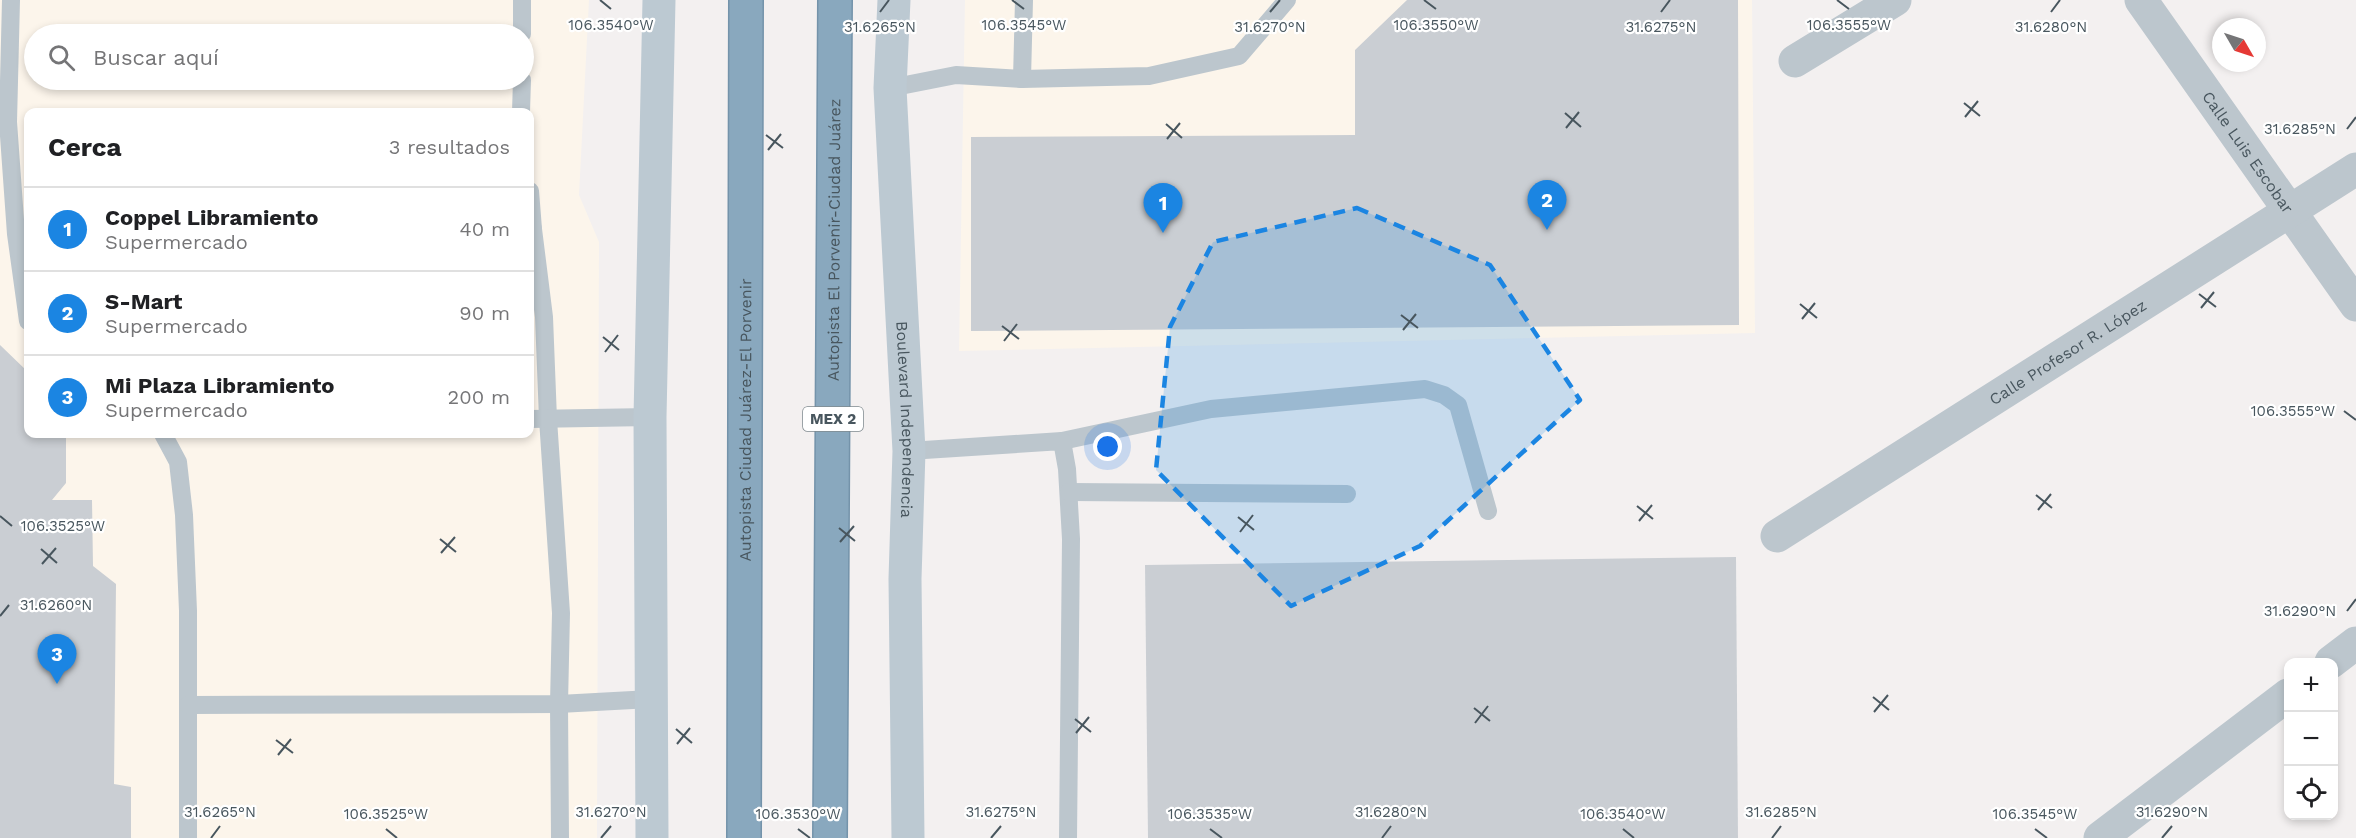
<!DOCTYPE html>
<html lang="es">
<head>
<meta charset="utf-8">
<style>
	:root { --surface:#fff; --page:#f6f6f6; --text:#202124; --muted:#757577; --line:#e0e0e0; --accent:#1b85e2 }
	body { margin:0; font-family:"Work Sans",sans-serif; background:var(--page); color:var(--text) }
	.controls { position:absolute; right:18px; bottom:18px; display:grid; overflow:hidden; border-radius:12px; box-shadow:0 3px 9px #0003 }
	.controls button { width:54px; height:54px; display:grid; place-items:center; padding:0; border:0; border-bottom:2px solid var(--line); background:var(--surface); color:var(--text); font:30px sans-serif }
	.compass { position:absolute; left:2212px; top:18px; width:54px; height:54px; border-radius:50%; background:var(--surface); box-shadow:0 3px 9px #0003; rotate:129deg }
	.you { position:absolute; left:1108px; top:447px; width:21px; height:21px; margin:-15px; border:4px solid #fff; border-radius:50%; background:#1a73e8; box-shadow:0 0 0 9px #1a73e833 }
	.badge { display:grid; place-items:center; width:39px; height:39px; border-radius:50%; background:var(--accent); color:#fff; font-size:20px; font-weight:700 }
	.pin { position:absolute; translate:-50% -50px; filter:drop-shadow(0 2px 3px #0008) }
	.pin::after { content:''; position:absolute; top:32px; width:21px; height:18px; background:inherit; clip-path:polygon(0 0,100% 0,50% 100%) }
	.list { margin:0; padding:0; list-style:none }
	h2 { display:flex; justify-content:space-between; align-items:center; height:78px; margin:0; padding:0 24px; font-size:26px }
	h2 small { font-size:20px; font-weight:400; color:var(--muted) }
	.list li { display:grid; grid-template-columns:39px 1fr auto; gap:18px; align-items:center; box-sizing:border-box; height:84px; padding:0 24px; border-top:2px solid var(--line) }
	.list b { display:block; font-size:22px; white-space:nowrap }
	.list p { margin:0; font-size:20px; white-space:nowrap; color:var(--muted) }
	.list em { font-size:20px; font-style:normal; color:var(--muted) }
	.icon { flex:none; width:33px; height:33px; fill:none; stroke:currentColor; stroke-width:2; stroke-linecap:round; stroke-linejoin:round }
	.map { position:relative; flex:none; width:2356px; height:838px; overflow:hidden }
	.search { position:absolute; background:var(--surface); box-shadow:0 3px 9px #0003; left:24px; top:24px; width:510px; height:66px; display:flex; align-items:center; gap:15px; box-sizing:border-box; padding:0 21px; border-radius:33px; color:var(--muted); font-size:22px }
	.panel { position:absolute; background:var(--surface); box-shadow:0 3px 9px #0003; left:24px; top:108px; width:510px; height:330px; border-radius:12px }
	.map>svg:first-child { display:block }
	.commercial { fill:#fcf5eb; fill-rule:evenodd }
	.building { fill:#caced3 }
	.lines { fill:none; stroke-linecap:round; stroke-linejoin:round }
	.highway-casing { stroke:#7493aa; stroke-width:36 }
	.lane { stroke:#bcc6cd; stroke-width:18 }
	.street { stroke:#bcc6cd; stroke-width:33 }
	.secondary { stroke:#bcc9d2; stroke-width:33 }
	.highway { stroke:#89a8be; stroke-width:33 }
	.marked { fill:#1b85e2; fill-opacity:0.2; stroke:#1b85e2; stroke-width:4.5; stroke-dasharray:12 8; stroke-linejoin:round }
	.ticks { fill:none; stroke:#48565e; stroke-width:2 }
	.labels { text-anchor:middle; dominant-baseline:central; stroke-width:4.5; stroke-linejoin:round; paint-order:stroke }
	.shield { fill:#fff; stroke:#7f898e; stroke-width:1.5 }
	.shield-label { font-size:15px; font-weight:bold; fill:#48565e }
	.street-label { font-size:16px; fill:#48565e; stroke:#fff }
	.ticks-label { font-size:15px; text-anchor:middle; fill:#48565e; stroke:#fff; stroke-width:4.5; stroke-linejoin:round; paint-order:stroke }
</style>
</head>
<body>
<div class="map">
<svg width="2356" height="838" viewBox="0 0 2356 838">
	<rect width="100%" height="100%" fill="#f3f0f0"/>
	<g class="commercial">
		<path d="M0 0H589L579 195 599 242 597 838H0ZM34 34H524V80H34ZM28 112H530V434H28Z"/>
		<polygon points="965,0 1752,0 1755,333 959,351"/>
	</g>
	<g class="building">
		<polygon points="1407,0 1738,0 1739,325 971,331 971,137 1355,135 1355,50"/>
		<polygon points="0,345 28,372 28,434 66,434 66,483 52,500 92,500 93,566 116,584 114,784 131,787 131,838 0,838"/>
		<polygon points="1736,557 1738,838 1148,838 1145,565"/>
	</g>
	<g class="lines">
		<g class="highway-casing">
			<g id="highway">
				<path id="s4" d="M744 838 746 0"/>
				<path id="s5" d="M830 838 835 0"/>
			</g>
		</g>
		<g class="lane">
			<polyline points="11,0 8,122 16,234 28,321"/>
			<polyline points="522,34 522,0"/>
			<polyline points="1022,79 1024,0"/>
			<polyline points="890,88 956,75 1022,79 1149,76 1239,56 1287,0"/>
			<polyline points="521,112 522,80"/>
			<polyline points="530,191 533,229 530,229"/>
			<polyline points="533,229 544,317 548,419 561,613 559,704 560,838"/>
			<polyline points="530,419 650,417"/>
			<polyline points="163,434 178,462 184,515 188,611 188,838"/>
			<polyline points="1062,441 1211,409 1425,389 1444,395 1458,405 1488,511"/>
			<polyline points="909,451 1062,441 1067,469 1071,539 1068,838"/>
			<polyline points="1069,492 1347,494"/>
			<polyline points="188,705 559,704 651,699"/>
		</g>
		<g class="street">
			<path id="s1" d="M2141 0 2356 305"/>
			<polyline points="1795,61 1895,0"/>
			<path id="s2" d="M1777 536 2356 169"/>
			<polyline points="2331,662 2356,643"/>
			<polyline points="2100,838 2288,695"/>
		</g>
		<g class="secondary">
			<path id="s3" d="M894 0 890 88 909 451 905 579 908 838"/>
			<polyline points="652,838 650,417 659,0"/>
		</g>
		<use href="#highway" class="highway"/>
	</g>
	<path class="marked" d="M1357 208 1490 265 1580 400 1420 546 1291 606 1156 470 1170 327 1213 242Z"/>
	<path class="ticks" d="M600 0 611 9M1012 0 1024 9M1424 0 1436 9M1837 0 1849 9M880 12 889 0M1270 12 1280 0M1661 12 1670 0M2051 12 2060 0M1964 103 1980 116M1565 113 1581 127M1965 117 1978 101M1166 124 1182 138M1566 128 1579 112M2347 129 2356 117M766 135 783 148M1167 139 1180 123M768 150 781 134M2199 294 2216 307M1800 304 1817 318M2201 308 2214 292M1401 315 1418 328M1802 319 1815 303M1002 326 1019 339M1403 330 1416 314M603 337 619 350M1004 341 1017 324M605 352 618 335M2344 411 2356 420M2036 495 2052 508M1637 506 1653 519M2038 510 2051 494M0 516 12 526M1238 517 1254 530M1639 521 1652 505M839 528 855 541M1240 532 1253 515M440 539 456 552M840 542 854 526M41 549 57 563M441 553 455 537M42 564 56 548M2347 611 2356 599M0 616 9 605M1873 697 1889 710M1474 708 1490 721M1874 712 1888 695M1075 719 1091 732M1475 723 1488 706M676 729 692 743M1076 733 1089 717M276 740 293 753M677 744 690 728M278 755 291 739M386 829 397 838M798 829 810 838M1210 829 1222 838M1623 829 1634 838M2035 829 2047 838M211 838 220 826M601 838 611 826M991 838 1001 826M1382 838 1391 826M1772 838 1781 826M2162 838 2172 826"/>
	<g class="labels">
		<rect class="shield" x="803" y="407" width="60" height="24" rx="4.5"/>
		<g class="shield-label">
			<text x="833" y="419">MEX 2</text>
		</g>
		<g class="street-label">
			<text stroke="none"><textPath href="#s1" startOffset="186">Calle Luis Escobar</textPath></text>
			<text stroke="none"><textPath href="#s5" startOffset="598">Autopista El Porvenir-Ciudad Juárez</textPath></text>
			<text stroke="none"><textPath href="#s2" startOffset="344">Calle Profesor R. López</textPath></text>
			<text stroke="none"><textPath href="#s4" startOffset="418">Autopista Ciudad Juárez-El Porvenir</textPath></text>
			<text stroke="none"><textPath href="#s3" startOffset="420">Boulevard Independencia</textPath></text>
		</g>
	</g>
	<g class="ticks-label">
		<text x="1849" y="30">106.3555°W</text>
		<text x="611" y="30">106.3540°W</text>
		<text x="1024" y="30">106.3545°W</text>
		<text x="1436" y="30">106.3550°W</text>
		<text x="880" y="32">31.6265°N</text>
		<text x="1270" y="32">31.6270°N</text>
		<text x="1661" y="32">31.6275°N</text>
		<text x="2051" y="32">31.6280°N</text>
		<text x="2300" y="134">31.6285°N</text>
		<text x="2293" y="416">106.3555°W</text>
		<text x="63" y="531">106.3525°W</text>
		<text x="56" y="610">31.6260°N</text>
		<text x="2300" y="616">31.6290°N</text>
		<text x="220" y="817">31.6265°N</text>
		<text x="611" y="817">31.6270°N</text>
		<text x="1001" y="817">31.6275°N</text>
		<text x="1391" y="817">31.6280°N</text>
		<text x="1781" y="817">31.6285°N</text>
		<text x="2172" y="817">31.6290°N</text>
		<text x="386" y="819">106.3525°W</text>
		<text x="798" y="819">106.3530°W</text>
		<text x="1210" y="819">106.3535°W</text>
		<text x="1623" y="819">106.3540°W</text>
		<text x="2035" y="819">106.3545°W</text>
	</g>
</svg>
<div class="controls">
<button>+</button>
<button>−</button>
<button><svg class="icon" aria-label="locate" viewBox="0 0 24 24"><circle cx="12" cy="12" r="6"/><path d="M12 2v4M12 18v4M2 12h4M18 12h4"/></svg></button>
</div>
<svg class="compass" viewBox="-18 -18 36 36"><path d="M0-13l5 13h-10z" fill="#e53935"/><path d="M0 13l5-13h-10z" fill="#757577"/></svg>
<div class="you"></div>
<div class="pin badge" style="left:1163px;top:233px">1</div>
<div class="pin badge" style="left:1547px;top:230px">2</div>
<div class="pin badge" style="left:57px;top:684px">3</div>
<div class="search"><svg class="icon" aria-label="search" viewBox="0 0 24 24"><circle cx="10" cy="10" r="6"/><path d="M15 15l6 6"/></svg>Buscar aquí</div>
<section class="panel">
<h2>Cerca<small>3 resultados</small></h2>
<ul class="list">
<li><span class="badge">1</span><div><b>Coppel Libramiento</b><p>Supermercado</p></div><em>40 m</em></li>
<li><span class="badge">2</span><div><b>S-Mart</b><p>Supermercado</p></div><em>90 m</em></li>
<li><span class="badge">3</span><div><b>Mi Plaza Libramiento</b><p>Supermercado</p></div><em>200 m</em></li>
</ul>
</section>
</div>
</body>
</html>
